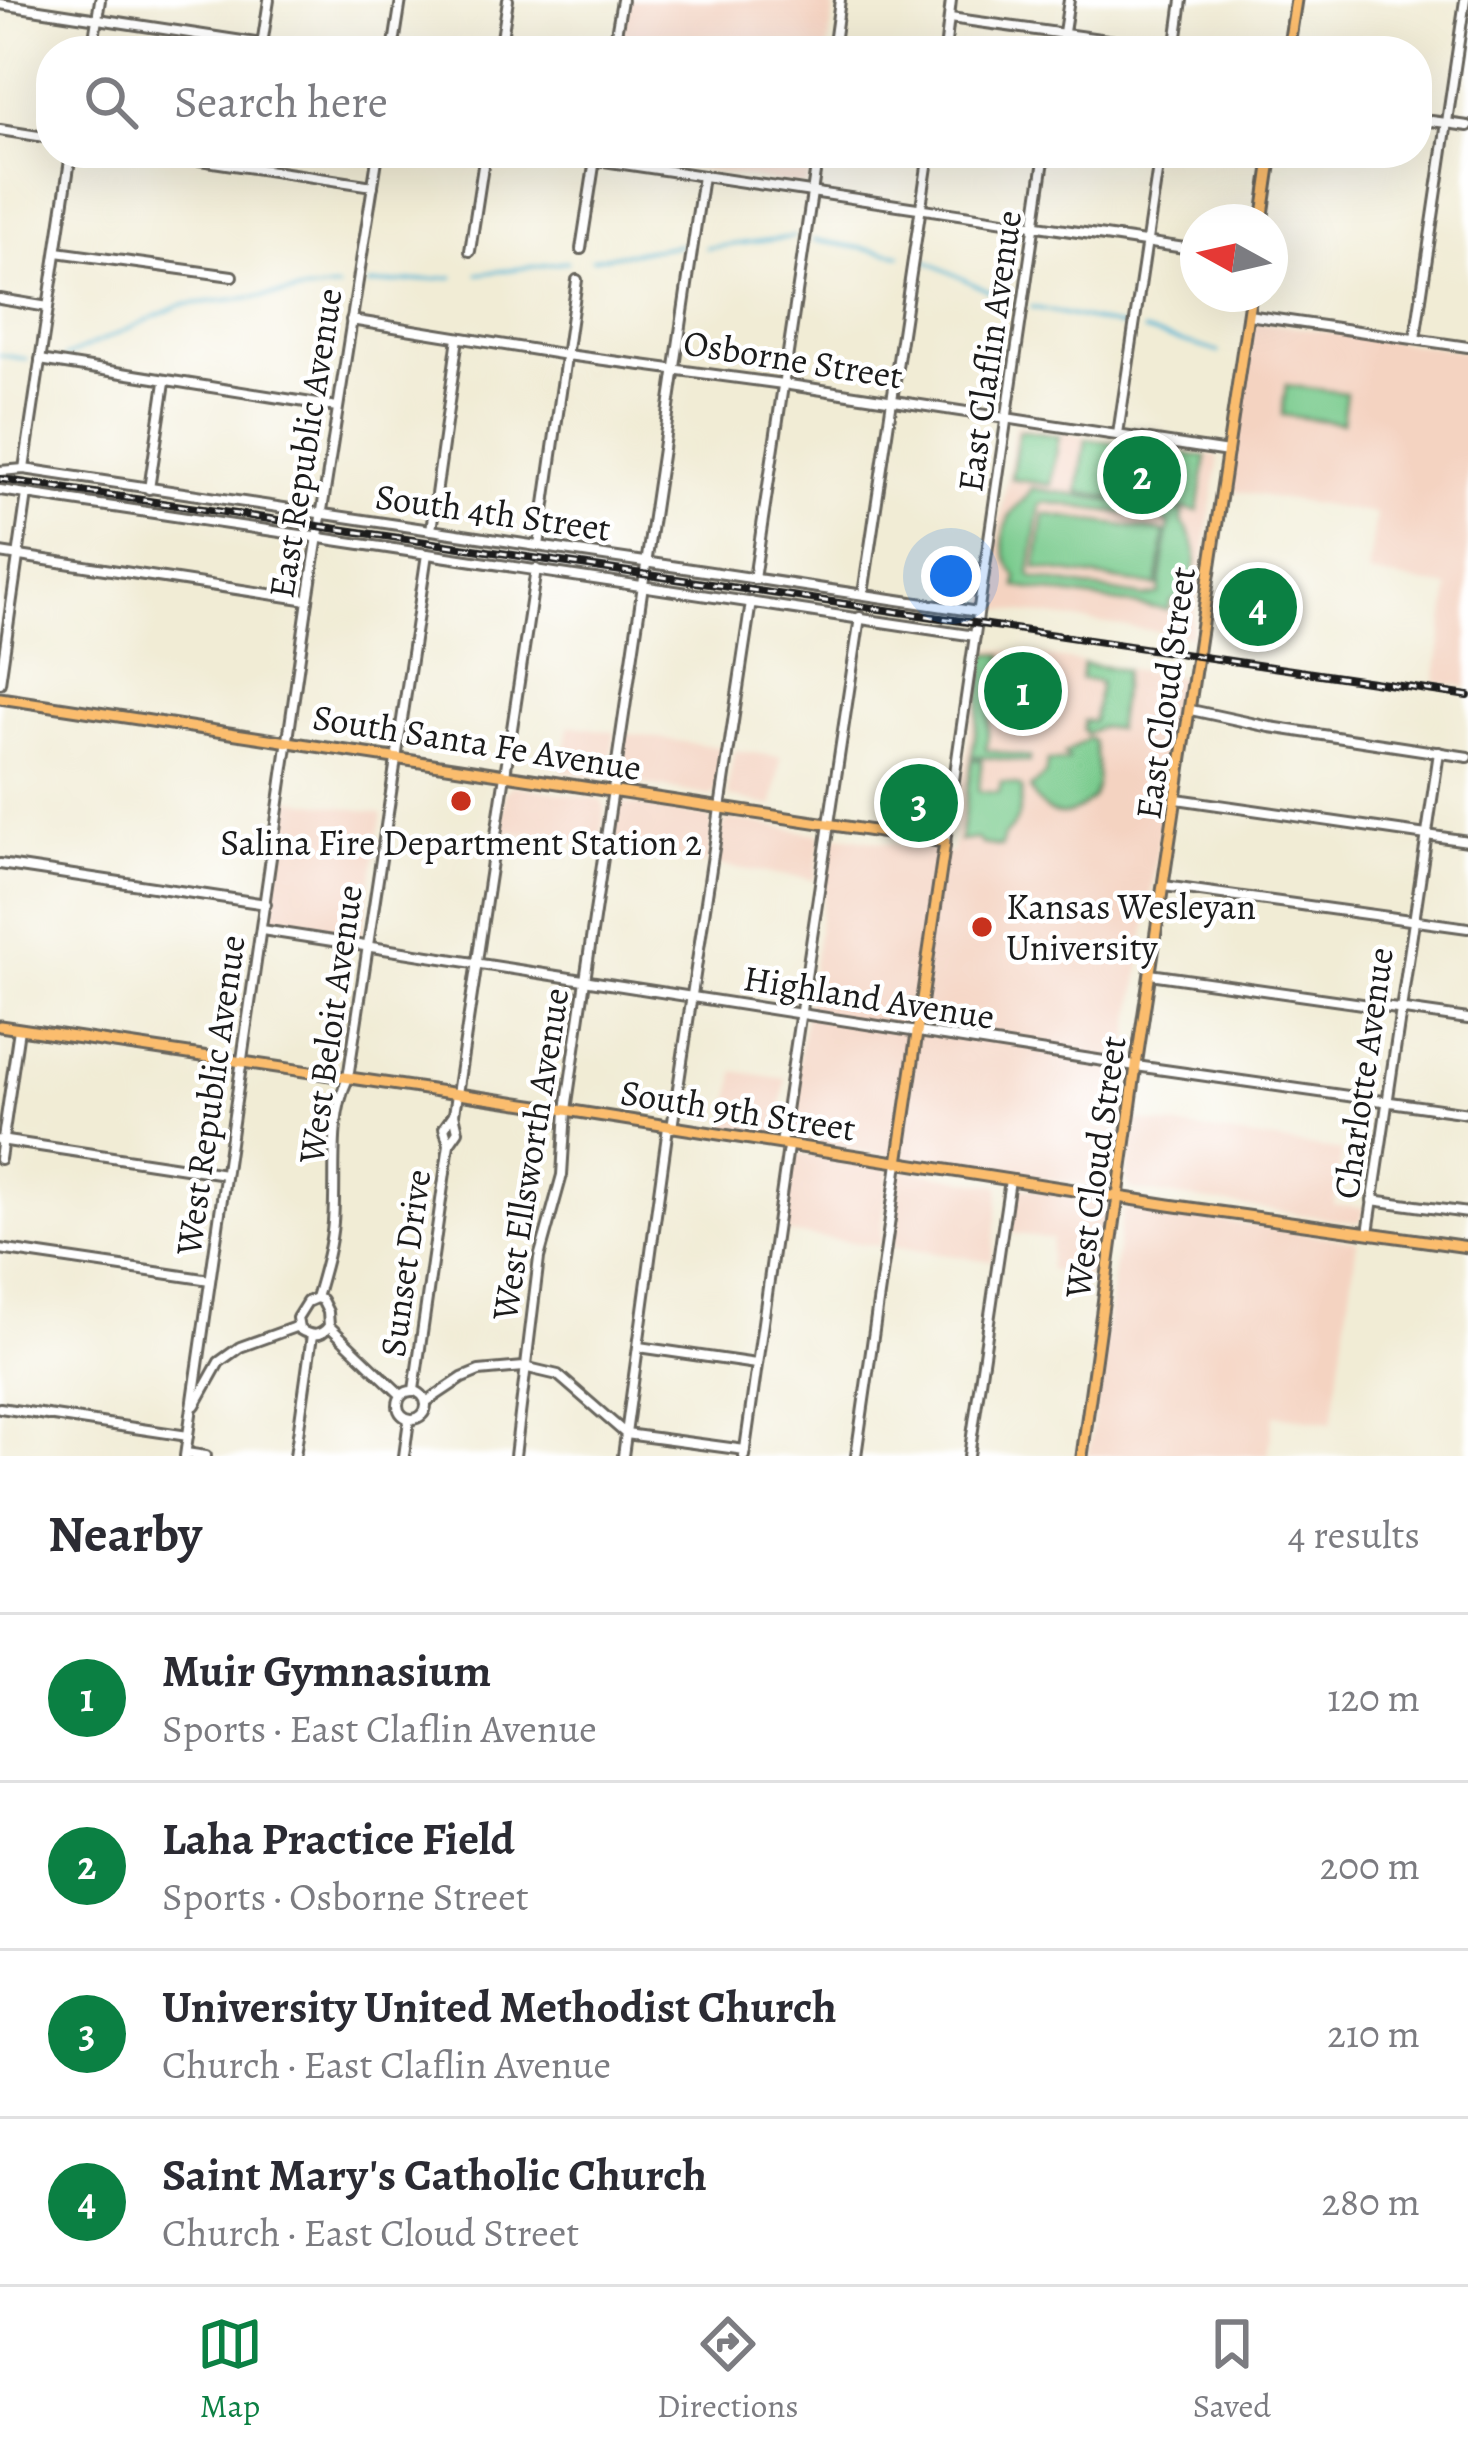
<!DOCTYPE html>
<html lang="en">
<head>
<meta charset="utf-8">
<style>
	:root { --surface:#fff; --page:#f2f2f3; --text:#2b2b33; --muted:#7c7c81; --line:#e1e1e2; --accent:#0b8043 }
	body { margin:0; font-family:Alegreya,serif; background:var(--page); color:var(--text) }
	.compass { position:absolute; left:1180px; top:204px; width:108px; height:108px; border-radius:50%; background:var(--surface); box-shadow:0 12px 48px #0002; rotate:278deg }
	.you { position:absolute; left:951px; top:576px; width:42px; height:42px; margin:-30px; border:9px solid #fff; border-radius:50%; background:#1a73e8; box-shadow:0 0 0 18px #1a73e833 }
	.badge { display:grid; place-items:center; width:78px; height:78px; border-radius:50%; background:var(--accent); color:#fff; font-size:39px; font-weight:700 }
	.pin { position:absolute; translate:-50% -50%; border:6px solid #fff; box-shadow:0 3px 12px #0006 }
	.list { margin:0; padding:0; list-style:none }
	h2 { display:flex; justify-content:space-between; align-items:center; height:156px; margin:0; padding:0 48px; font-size:51px }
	h2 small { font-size:39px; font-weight:400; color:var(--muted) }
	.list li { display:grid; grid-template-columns:78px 1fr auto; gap:36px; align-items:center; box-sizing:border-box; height:168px; padding:0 48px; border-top:3px solid var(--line) }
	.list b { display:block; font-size:45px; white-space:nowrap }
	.list p { margin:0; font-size:39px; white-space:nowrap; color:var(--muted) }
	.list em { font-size:39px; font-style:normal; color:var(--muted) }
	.icon { flex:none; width:66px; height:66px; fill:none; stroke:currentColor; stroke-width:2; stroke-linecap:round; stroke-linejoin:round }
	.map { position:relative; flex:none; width:1468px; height:1456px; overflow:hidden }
	.search { position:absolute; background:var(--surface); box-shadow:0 12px 48px #0002; left:36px; right:36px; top:36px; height:132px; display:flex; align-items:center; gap:30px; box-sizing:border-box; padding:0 42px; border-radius:48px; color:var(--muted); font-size:45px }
	.sheet { height:828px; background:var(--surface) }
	nav { display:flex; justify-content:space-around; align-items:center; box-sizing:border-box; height:168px; border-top:3px solid var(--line); background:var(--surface); font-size:33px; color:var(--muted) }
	nav a { display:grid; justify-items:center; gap:6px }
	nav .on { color:var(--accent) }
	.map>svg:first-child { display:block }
	.built { fill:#f4d3c1 }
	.green { fill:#79cb8d; stroke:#4a7454; stroke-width:3; fill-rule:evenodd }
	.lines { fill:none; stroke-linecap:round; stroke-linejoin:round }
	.stream { stroke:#55b6d4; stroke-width:3 }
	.minor-casing { stroke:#67655d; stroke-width:14 }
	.major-casing { stroke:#67655d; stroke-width:15 }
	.minor { stroke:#fff; stroke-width:8 }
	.major { stroke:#fbbd6e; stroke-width:9 }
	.rail-casing { stroke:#1c1c1c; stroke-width:8 }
	.rail { stroke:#fff; stroke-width:3; stroke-dasharray:9; stroke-linecap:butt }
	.poi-dot { fill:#c8321e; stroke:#fff; stroke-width:4.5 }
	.labels { text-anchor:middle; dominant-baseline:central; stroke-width:9; stroke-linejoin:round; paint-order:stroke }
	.street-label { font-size:36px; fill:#1c1c1c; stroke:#fff }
	.poi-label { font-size:36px; fill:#1c1c1c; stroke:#fff }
</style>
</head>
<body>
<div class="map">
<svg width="1468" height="1456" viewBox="0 0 1468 1456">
	<rect width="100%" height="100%" fill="#fff"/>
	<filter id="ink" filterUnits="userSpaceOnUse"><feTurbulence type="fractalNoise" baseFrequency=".00833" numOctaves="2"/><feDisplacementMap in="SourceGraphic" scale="24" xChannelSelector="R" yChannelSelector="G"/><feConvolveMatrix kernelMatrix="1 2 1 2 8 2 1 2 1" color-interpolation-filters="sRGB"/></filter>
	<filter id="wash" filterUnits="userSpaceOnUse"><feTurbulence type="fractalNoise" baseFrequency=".004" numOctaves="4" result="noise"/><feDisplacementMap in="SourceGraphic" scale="48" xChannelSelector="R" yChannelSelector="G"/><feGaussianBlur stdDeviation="2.7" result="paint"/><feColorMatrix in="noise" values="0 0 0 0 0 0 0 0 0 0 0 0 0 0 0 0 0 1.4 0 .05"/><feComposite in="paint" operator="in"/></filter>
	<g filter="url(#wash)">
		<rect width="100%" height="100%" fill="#f1ecd5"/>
		<g class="built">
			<polygon points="627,0 810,0 829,3 834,10 827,51 618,51"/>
			<polygon points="602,153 812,153 808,179 805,185 800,186"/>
			<polygon points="1254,321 1468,352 1468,687 1435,682 1449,588 1368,574 1376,514 1228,490"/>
			<polygon points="1015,425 1217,456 1218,464 1191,636 987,607"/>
			<polygon points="987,648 1178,676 1183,682 1125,1068 1129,1076 1113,1178 1106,1188 792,1141 787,1135 832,841 834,837 842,836 952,853 982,653"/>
			<polygon points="569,725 615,732 609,771 605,778 562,772"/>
			<polygon points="625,733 724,748 716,792 710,796 622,780 619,773"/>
			<polygon points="734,750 781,757 773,806 729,797 728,787"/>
			<polygon points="512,785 601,800 605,809 599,846 501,831 505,793"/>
			<polygon points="287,799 382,813 362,937 269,922"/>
			<polygon points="619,802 710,817 713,828 708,864 607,848 614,806"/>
			<polygon points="732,819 819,834 821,839 815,880 716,865 722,828 725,822"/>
			<polygon points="735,1071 786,1079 775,1137 726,1131"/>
			<polygon points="1135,1120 1342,1151 1334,1204 1365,1208 1362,1216 1359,1222 1353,1222 1131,1190 1126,1179"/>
			<polygon points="796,1153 889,1168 880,1246 779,1232 789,1158"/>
			<polygon points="907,1170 1000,1186 992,1261 891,1247 901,1174"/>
			<polygon points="1015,1186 1102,1200 1109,1204 1098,1277 1048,1270 1052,1239 1005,1232 1012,1189"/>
			<polygon points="1131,1207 1357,1241 1332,1422 1274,1415 1268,1456 1088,1456 1122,1213"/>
		</g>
		<g class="green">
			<polygon points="1286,385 1346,393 1342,423 1282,415"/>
			<polygon points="1019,430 1059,436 1051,485 1011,479"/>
			<polygon points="1086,439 1206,457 1198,511 1078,492"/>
			<path d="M1031 488 1183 512 1182 522C1204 549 1200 582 1170 602L1169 610 1016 587 1017 577C1002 558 998 533 1013 511 1020 501 1027 500 1031 488ZM1045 502 1157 518 1169 524 1159 594 1144 597 1033 578 1030 574 1040 505Z"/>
			<polygon points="1044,514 1165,532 1157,586 1036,568"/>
			<polygon points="987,653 1004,655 1002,667 1008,669 1002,706 992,705 986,750 1030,757 1029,762 972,756"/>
			<polygon points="1083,664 1125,670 1116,729 1100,727 1086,734 1083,730 1084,721 1093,721 1100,682 1081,679"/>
			<path d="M1088 738 1093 741C1096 755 1099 777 1095 791 1093 799 1090 801 1083 806 1059 824 1041 812 1030 788L1045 775 1048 761H1067L1069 758 1064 754Z"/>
			<path d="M972 759 982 760 978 791 999 793 1001 782 1020 786 1022 789C1020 809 1020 824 1004 836L1001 847 982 844 977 839 960 841Z"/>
		</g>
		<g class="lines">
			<g class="stream">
				<polyline points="814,240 901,255"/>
				<polyline points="706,248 793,237"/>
				<polyline points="592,259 680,245"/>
				<polyline points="922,259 1009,301"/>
				<polyline points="478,274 567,262"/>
				<polyline points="368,285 453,277"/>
				<polyline points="1032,307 1124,327"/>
				<polyline points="1144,331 1219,352"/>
				<polyline points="0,355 26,359"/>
				<polyline points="65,357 181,305 338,288"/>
			</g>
		</g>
	</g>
	<g filter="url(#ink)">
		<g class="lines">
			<g class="minor-casing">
				<g id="minor">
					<polyline points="0,4 262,44"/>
					<polyline points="950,18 1186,51"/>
					<polyline points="92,51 100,0"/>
					<polyline points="261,51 269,0"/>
					<polyline points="393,51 401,0"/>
					<polyline points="500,51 508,0"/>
					<polyline points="613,51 622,0"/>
					<polyline points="833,51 840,0"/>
					<polyline points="945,51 951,0"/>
					<polyline points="1061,51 1069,0"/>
					<polyline points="1175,51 1182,0"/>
					<polyline points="1417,119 1468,126"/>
					<polyline points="0,130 51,138"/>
					<polyline points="153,153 373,186"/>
					<polyline points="550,153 1198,250"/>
					<polyline points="581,249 596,153"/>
					<polyline points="470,251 485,153"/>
					<polyline points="57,252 232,276"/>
					<polyline points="0,299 48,307"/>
					<polyline points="1248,315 1468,347"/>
					<polyline points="351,320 567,355 783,384 1228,452"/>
					<polyline points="1415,339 1465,0"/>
					<polyline points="40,360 337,407"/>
					<polyline points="1118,434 1160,153"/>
					<polyline points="24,469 71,153"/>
					<polyline points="0,471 24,469 978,612"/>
					<polyline points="149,489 165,382"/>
					<polyline points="0,490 975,636"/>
					<polyline points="431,530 458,338"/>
					<polyline points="539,546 577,280"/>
					<polyline points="0,553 308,600"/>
					<polyline points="754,579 818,153"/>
					<polyline points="863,594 929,153"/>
					<polyline points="0,683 27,494"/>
					<polyline points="1191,710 1270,727 1468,757"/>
					<polyline points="1177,799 1468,841"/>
					<polyline points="945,842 1045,153"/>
					<polyline points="0,864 266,904"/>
					<polyline points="1164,886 1468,928"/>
					<polyline points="262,930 1136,1066 1468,1113"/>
					<polyline points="1150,974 1468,1019"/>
					<polyline points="672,1128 751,602"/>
					<polyline points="0,1140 225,1174"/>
					<polyline points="449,1144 444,1128 454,1114"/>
					<polyline points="781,1144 860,617"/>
					<polyline points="0,1159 19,1029"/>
					<polyline points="1372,1200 1468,1213"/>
					<polyline points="1368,1233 1439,752"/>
					<polyline points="0,1249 210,1280"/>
					<path d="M316 1298C323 1273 331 1248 333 1222 337 1175 328 1121 348 1078L427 554"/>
					<path d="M316 1298 322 1300 328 1312 329 1326C320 1338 310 1336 299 1329L297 1318 307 1302Z"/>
					<polyline points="329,1326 401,1395"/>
					<polyline points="639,1347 756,1364"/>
					<polyline points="414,1390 449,1144 458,1131 454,1114 536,569"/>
					<circle cx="412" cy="1405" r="14"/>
					<polyline points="426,1402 462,1378 479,1371 524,1367 558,1375 626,1434 745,1450"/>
					<polyline points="195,1405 219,1362 240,1347 298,1326"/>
					<polyline points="0,1408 188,1436"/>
					<polyline points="186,1453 206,1456"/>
					<polyline points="185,1456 308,600 378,153"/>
					<polyline points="295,1456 312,1335"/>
					<polyline points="404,1456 409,1420"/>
					<polyline points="515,1456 539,1258 562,1175 566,1110 703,176"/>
					<polyline points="623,1456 668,1127"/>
					<polyline points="744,1456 788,1147"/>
					<polyline points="856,1456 898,1163"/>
					<polyline points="969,1456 1010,1180"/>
				</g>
			</g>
			<g class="major-casing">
				<g id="major">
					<polyline points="1288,51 1296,0"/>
					<polyline points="1262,222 1272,153"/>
					<polyline points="0,698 945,842 898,1163"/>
					<polyline points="0,1026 566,1110 1169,1205 1468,1247"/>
					<polyline points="1082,1456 1136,1066 1251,294"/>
				</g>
			</g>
			<use href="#minor" class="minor"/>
			<use href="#major" class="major"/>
			<g class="rail-casing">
				<polyline id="rail" points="0,479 1468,696"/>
			</g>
			<use href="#rail" class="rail"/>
		</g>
	</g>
	<g class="poi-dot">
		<circle cx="461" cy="801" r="12"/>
		<circle cx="982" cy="927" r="12"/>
	</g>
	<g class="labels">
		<g class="street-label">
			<text transform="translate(989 351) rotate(-82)">East Claflin Avenue</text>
			<text transform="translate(793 359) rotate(9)">Osborne Street</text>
			<text transform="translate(305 443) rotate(-81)">East Republic Avenue</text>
			<text transform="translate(493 512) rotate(8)">South 4th Street</text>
			<text transform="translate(1165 693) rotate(-82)">East Cloud Street</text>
			<text transform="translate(477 742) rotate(9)">South Santa Fe Avenue</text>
			<text transform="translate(869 997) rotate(9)">Highland Avenue</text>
			<text transform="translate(330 1024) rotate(-82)">West Beloit Avenue</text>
			<text transform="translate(1363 1073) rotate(-82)">Charlotte Avenue</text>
			<text transform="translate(210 1095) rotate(-82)">West Republic Avenue</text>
			<text transform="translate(738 1110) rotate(9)">South 9th Street</text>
			<text transform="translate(530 1154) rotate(-81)">West Ellsworth Avenue</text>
			<text transform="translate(1095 1167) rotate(-82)">West Cloud Street</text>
			<text transform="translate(405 1263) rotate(-82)">Sunset Drive</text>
		</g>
		<g class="poi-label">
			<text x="461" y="842">Salina Fire Department Station 2</text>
			<text x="1006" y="906" text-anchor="start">Kansas Wesleyan<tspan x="1006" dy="41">University</tspan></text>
		</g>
	</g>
</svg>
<svg class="compass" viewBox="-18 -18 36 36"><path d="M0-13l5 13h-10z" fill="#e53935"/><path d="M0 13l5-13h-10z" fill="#7c7c81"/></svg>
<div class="you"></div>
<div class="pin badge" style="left:1023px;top:691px">1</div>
<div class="pin badge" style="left:1142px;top:475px">2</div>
<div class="pin badge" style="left:919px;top:803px">3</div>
<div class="pin badge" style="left:1258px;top:607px">4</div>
<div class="search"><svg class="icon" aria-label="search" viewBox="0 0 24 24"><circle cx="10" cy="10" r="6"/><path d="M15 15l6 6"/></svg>Search here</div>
</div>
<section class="sheet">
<h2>Nearby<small>4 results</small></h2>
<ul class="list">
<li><span class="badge">1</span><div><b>Muir Gymnasium</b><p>Sports · East Claflin Avenue</p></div><em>120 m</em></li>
<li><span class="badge">2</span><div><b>Laha Practice Field</b><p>Sports · Osborne Street</p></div><em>200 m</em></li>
<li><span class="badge">3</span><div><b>University United Methodist Church</b><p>Church · East Claflin Avenue</p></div><em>210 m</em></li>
<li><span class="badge">4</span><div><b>Saint Mary's Catholic Church</b><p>Church · East Cloud Street</p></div><em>280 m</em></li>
</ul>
</section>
<nav>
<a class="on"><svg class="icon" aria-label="map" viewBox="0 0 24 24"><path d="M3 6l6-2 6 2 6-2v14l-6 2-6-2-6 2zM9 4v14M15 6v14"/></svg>Map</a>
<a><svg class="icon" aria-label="directions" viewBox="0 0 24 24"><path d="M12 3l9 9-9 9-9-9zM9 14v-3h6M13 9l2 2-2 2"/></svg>Directions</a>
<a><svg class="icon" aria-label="saved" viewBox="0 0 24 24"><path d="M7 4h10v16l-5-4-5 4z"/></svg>Saved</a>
</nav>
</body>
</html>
